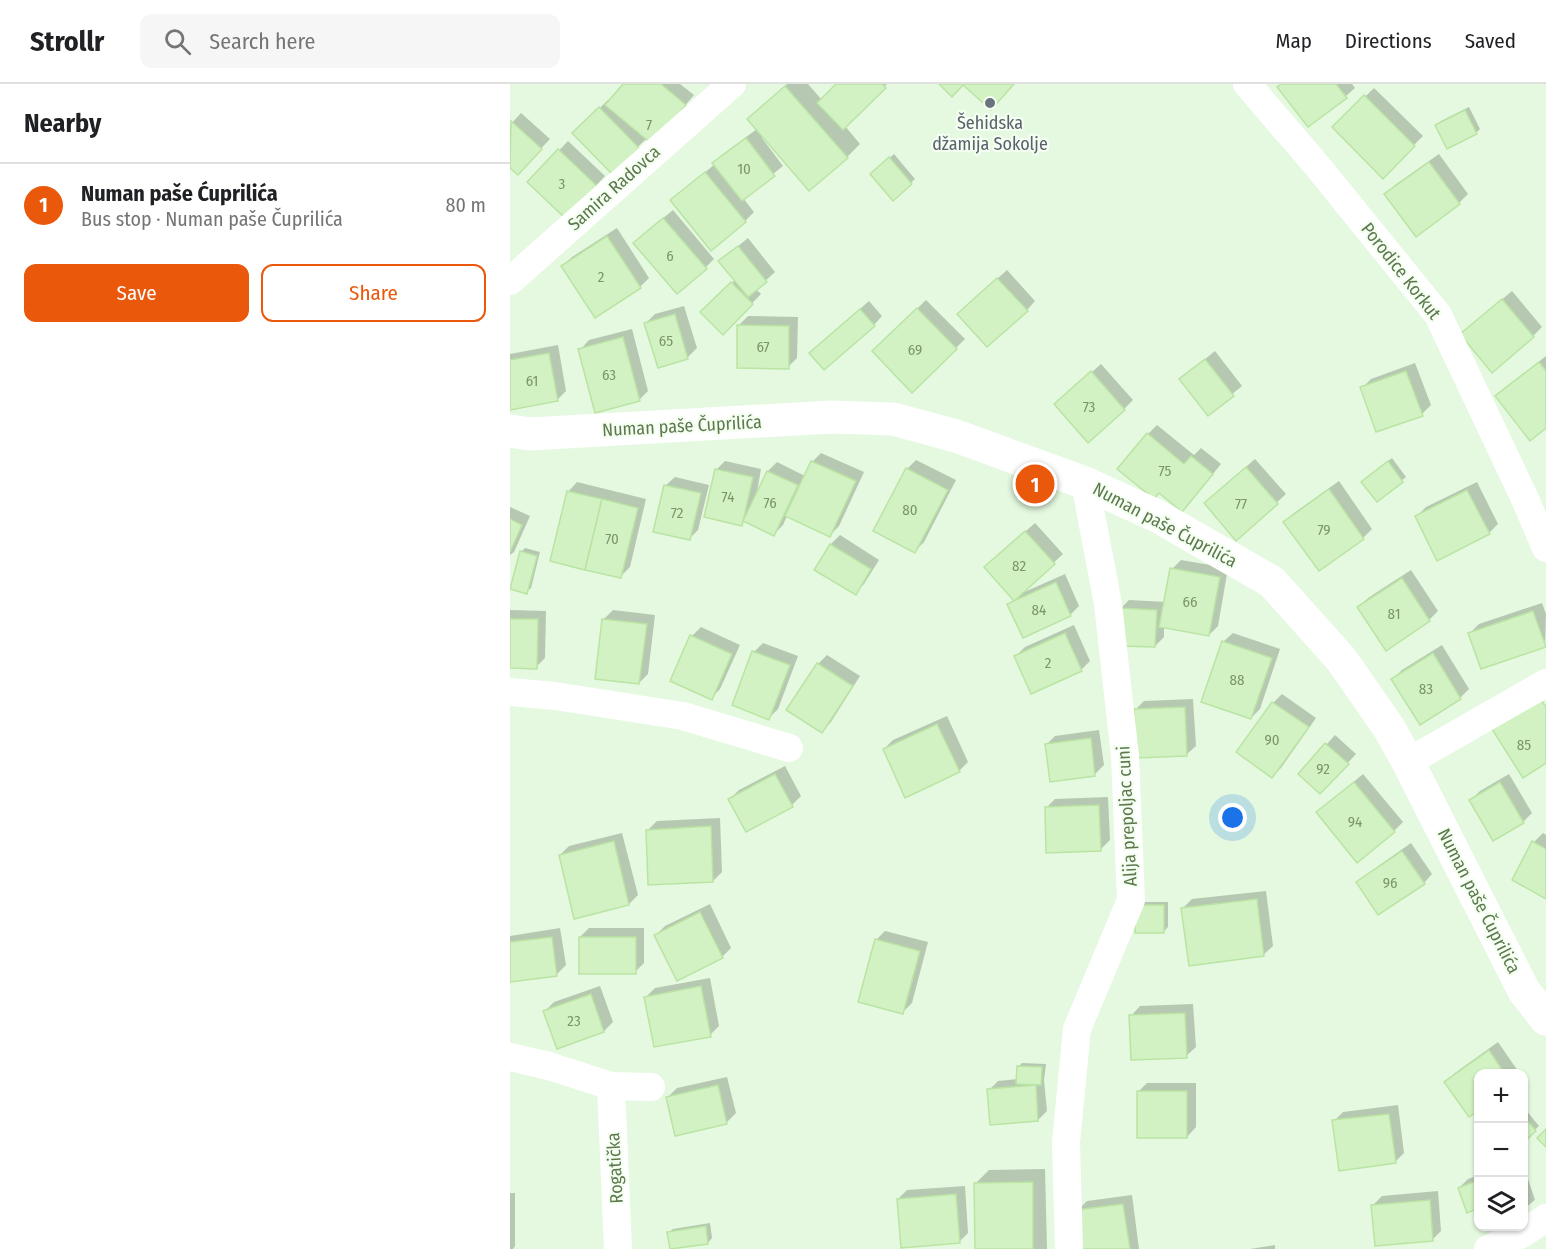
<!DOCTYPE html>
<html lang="en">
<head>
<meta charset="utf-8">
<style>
	:root { --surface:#fff; --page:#f6f6f6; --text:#202124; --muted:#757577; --line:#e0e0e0; --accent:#ea580c }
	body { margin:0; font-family:"Fira Sans Condensed",sans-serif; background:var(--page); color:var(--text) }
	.controls { position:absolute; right:18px; bottom:18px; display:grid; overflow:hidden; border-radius:12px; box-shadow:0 2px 4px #0004 }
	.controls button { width:54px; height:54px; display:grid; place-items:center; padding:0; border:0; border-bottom:2px solid var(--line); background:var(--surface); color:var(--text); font:30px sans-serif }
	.you { position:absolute; left:723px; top:734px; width:21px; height:21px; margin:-15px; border:4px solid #fff; border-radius:50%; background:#1a73e8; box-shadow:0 0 0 9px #1a73e833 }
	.badge { display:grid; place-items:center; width:39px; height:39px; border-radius:50%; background:var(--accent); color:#fff; font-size:20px; font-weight:700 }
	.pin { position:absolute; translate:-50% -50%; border:3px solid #fff; box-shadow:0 2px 6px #0006 }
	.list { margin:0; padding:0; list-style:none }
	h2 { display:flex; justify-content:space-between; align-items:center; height:78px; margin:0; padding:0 24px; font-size:26px }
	h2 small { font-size:20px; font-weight:400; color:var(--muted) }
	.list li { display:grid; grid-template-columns:39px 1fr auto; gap:18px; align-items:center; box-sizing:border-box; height:84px; padding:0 24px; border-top:2px solid var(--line) }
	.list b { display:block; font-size:22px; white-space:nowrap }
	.list p { margin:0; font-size:20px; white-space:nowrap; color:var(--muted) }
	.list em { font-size:20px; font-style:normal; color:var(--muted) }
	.actions { display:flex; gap:12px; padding:18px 24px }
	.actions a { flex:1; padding:14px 0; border:2px solid var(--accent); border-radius:12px; text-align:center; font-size:21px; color:var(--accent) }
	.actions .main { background:var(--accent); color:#fff }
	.icon { flex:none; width:33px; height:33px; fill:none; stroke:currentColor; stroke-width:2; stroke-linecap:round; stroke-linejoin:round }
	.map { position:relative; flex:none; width:1036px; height:1165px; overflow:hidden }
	header { display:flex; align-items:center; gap:36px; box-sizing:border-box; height:84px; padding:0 30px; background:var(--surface); border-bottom:2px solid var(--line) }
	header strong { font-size:28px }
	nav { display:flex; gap:33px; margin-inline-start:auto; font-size:21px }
	.search { width:420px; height:54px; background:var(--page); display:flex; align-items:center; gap:15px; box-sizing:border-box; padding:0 21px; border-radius:12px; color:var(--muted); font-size:22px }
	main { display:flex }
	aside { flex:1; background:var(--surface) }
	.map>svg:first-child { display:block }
	.residential { fill:#e4f9df; fill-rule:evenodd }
	.shadow { fill:#0003 }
	.building { fill:#d2f2c3; stroke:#bae4a3; stroke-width:1.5 }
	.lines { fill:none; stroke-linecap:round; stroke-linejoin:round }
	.minor { stroke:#fff; stroke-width:28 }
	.tertiary { stroke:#fff; stroke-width:33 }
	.worship-dot { fill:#6b7280; stroke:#f4fff2; stroke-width:2 }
	.labels { text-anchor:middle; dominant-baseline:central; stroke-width:4.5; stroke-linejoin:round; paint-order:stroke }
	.number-label { font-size:15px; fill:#7a966a }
	.worship-label { font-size:18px; fill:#5b616d; stroke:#f4fff2 }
	.street-label { font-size:18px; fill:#5d784d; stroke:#f4fff2 }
</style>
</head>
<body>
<header>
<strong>Strollr</strong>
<div class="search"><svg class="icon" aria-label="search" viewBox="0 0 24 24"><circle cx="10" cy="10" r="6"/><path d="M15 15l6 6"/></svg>Search here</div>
<nav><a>Map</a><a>Directions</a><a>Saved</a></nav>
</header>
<main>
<aside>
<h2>Nearby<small></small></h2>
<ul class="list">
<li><span class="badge">1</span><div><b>Numan paše Ćuprilića</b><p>Bus stop · Numan paše Čuprilića</p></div><em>80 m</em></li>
</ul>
<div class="actions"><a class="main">Save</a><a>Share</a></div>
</aside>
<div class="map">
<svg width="1036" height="1165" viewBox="0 0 1036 1165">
	<rect width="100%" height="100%" fill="#edfceb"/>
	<path class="residential" d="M0 0H1036V1165H0ZM969 990H1014V1142H969Z"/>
	<g class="shadow">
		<polygon points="115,0 170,0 184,11 151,50 137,54 102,88 64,49 99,15 101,17"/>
		<polygon points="277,0 298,0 312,16 328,0 377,0 335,42 350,60 337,73 254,53 252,54 273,82 233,114 244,128 235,137 162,116 205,80 213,70 247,45 239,35"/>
		<polygon points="772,0 842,0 845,4 836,12"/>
		<polygon points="864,4 913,52 873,92 824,43"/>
		<polygon points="959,23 970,45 966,49 927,41 931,37"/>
		<polygon points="11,29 40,55 8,89 0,82 0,41"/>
		<polygon points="58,57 95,92 65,124 19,98"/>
		<polygon points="384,70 405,95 383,115 362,90"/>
		<polygon points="929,70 958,110 949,119 906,151 876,110 885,101"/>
		<polygon points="163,126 204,175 195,184 134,150"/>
		<polygon points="107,144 139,194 130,203 85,232 53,182 62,173"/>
		<polygon points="238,154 265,188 246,205 251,210 213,249 192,228 225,196 210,177"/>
		<polygon points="497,186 525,217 517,226 458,221"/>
		<polygon points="1002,207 1032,243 1023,252 952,250"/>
		<polygon points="416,216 455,255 402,307 364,267"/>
		<polygon points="359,217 372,232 364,241 310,260"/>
		<polygon points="174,222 187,264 178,273 149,282 136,239 145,230"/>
		<polygon points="238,232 288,233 287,274 278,283 229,241"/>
		<polygon points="122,245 138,307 129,316 70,266 79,256"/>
		<polygon points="48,261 56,307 47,316 0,324 0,270"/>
		<polygon points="705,267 732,302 698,330 671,295"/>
		<polygon points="1036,272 1036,342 1021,355 996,304"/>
		<polygon points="905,279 921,321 912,330 852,304 861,295"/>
		<polygon points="591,280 623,316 614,325 555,312"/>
		<polygon points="647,341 684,371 691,364 711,380 681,417 638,350"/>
		<polygon points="311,369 354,388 329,442 320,451 277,432 273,441 264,450 235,436 231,440 206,386 215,377 251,385 246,414 258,387 267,378 295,392 302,378"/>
		<polygon points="882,374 896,393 867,416 857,394"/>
		<polygon points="745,375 776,410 727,455 705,410"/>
		<polygon points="406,376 446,396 414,458 405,467 397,385"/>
		<polygon points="165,393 199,401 188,446 179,455 155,402"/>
		<polygon points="829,397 862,445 853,454 809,485 775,438 784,429"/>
		<polygon points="67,398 136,415 120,483 111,492 58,408"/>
		<polygon points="967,398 988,440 979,449 907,432 916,423"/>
		<polygon points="0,423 20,432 4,468 0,471"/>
		<polygon points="525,439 553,470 510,510 555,490 569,522 560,531 499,520 504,515 485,474"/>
		<polygon points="330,451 369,476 354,500 345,509 306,485 321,460"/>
		<polygon points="15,464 30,468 21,504 16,508 11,468"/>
		<polygon points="671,476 718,484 708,542 699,551 654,543 654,553 645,562 610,525 619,516 656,518 662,485"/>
		<polygon points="901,486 928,527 919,536 849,523 858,514"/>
		<polygon points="1032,519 1036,530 1035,562 960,549 969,540"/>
		<polygon points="0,526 36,527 35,574 26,583 0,583"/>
		<polygon points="103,526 145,531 138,590 129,599 94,535"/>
		<polygon points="564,541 580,577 571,586 522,608 506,572 515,563"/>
		<polygon points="191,543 230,561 210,605 201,614 182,552"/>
		<polygon points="723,549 770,565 750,625 741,634 713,558"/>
		<polygon points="253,559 288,572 268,625 259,634 244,568"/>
		<polygon points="932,561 959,605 950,614 883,595 892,586"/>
		<polygon points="317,571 350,592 321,638 312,647 308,580"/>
		<polygon points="772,610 806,634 771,684 762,692 728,668 763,619"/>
		<polygon points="683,615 686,662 676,671 625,626 634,617"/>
		<polygon points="437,632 458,678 449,687 374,665 383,656"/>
		<polygon points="589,646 594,681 585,690 536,661 545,652"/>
		<polygon points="825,651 846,670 819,699 790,690"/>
		<polygon points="275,682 291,712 282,721 237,746 220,715 229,706"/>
		<polygon points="853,690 893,738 884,747 808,728"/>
		<polygon points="999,690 1022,729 1013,738 961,716 970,707"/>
		<polygon points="598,713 600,756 591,765 536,724 545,715"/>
		<polygon points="210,734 212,788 203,797 138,746 147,737"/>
		<polygon points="112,749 128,811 119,820 50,771 59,762"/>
		<polygon points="1033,749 1036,751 1036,813 1004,795 1024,758"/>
		<polygon points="901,759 922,790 914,799 848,798 857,790"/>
		<polygon points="756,807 763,862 753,871 673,824 682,815"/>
		<polygon points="631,818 658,818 658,843 654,847"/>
		<polygon points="200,820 221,864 212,873 146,851 155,842"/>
		<polygon points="50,844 56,881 47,890 0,896 0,852"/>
		<polygon points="79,844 134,844 134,879 125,888 70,853"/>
		<polygon points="375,847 418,858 402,919 393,928 366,856"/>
		<polygon points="200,894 209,942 200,951 136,913 145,904"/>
		<polygon points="90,902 103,938 94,947 35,927 44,918"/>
		<polygon points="683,920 686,963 676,972 621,932 630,922"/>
		<polygon points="988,958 1010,990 969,990 936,998 945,989"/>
		<polygon points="512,979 536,980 534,996 537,1027 528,1036 479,1006 488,997 508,995 508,983"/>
		<polygon points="217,993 226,1029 217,1038 158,1013 167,1004"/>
		<polygon points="637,999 686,999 686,1043 677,1053 628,1008"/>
		<polygon points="888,1021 894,1069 885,1078 824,1037 833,1028"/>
		<polygon points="1015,1025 1029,1042 1014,1056 1014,1026"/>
		<polygon points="1014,1083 1025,1116 1014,1125"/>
		<polygon points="535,1085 537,1165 467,1165 466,1099 479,1086"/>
		<polygon points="969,1091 969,1123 949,1104 958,1095"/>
		<polygon points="455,1102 458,1149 449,1158 388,1115 397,1106"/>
		<polygon points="928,1107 931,1147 922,1156 863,1121 872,1112"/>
		<polygon points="0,1109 5,1109 5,1162 3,1165 0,1165"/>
		<polygon points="622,1111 629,1165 573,1165 568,1126 577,1117"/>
		<polygon points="200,1139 202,1154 198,1159 158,1149 163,1145"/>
		<polygon points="765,1161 765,1165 740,1165"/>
	</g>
	<g class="building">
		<polygon points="113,0 151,0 176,21 143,61 95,21"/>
		<polygon points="326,0 372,0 376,4 333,46 307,19"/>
		<polygon points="429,0 504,0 481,26 453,1 442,13"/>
		<polygon points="771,0 826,0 837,14 798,43 767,3"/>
		<polygon points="275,2 338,74 299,107 237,35"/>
		<polygon points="854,11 905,62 873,95 822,43"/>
		<polygon points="89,23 129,64 102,90 62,49"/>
		<polygon points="955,26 967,50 937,65 925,41"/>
		<polygon points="1,37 32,65 8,91 0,84"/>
		<polygon points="236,54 265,92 232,117 202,79"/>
		<polygon points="48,65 87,102 56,135 17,98"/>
		<polygon points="379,73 402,100 383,117 360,90"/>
		<polygon points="919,78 950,120 906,153 874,110"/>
		<polygon points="195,88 236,138 201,167 160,116"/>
		<polygon points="153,134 197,185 167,210 123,159"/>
		<polygon points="97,152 131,204 85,234 51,182"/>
		<polygon points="228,162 257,198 238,213 208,177"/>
		<polygon points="487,194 518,227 477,263 447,230"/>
		<polygon points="221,198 243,220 213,251 190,228"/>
		<polygon points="992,215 1024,253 982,289 950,250"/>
		<polygon points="407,224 447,265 402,309 362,267"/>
		<polygon points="350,225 365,242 314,286 299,269"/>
		<polygon points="165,230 178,275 148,284 134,239"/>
		<polygon points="227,241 279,242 279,285 227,284"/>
		<polygon points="113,253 130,317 85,329 68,265"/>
		<polygon points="39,269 48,317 0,326 0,276"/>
		<polygon points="695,275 724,312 698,332 669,295"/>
		<polygon points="1029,278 1036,287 1036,344 1020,357 985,312"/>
		<polygon points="581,287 615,326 578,359 544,320"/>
		<polygon points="896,287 913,332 866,348 850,303"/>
		<polygon points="637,349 674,380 681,372 703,390 672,428 649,409 644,415 607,385"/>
		<polygon points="301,377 346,397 320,453 275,432"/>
		<polygon points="878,377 893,398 867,418 851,398"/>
		<polygon points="736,383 768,420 726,457 694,419"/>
		<polygon points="396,384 438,406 405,469 363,447"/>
		<polygon points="205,385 243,393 232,442 194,433"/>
		<polygon points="257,387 288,401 264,452 233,437"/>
		<polygon points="154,401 191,409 180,456 143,448"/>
		<polygon points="819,405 854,455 809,487 773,438"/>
		<polygon points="957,406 980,450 927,477 905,432"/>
		<polygon points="57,407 92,415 75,486 40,477"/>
		<polygon points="92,415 128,424 111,494 75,486"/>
		<polygon points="0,435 12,441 0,468"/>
		<polygon points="515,447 545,480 504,517 474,483"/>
		<polygon points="320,460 361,485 346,511 304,486"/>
		<polygon points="10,467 27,472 17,510 0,505"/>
		<polygon points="660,484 710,493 699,552 649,543"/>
		<polygon points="892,494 920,537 876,567 847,523"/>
		<polygon points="546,498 561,532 513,554 497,520"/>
		<polygon points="609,524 647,526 645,563 608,562"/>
		<polygon points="1023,527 1036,563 971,585 958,549"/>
		<polygon points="0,535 28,535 27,585 0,584"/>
		<polygon points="92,535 137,540 129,600 85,595"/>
		<polygon points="555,549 572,587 521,610 504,572"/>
		<polygon points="180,551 222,570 202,616 160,597"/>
		<polygon points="712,557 762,574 741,635 691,618"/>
		<polygon points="242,567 280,581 259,636 222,621"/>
		<polygon points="923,569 951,615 910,641 881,595"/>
		<polygon points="307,579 343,602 312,649 276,626"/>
		<polygon points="1028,611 1036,623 1036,679 1013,694 980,642"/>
		<polygon points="762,618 799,643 762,694 726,668"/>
		<polygon points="675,623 677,672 626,674 624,625"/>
		<polygon points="427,640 450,688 395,714 373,665"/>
		<polygon points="581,654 585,692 540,698 535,660"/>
		<polygon points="815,659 839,680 810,710 788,690"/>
		<polygon points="265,690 283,723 236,748 218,715"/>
		<polygon points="844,698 885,748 847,779 806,728"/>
		<polygon points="990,698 1014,739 983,757 959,716"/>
		<polygon points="589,721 591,767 536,769 535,723"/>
		<polygon points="201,742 203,798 138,801 136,746"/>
		<polygon points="104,757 119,821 64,835 49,771"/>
		<polygon points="1022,757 1036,765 1036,815 1002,796"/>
		<polygon points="892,767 915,800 868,831 846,798"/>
		<polygon points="747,815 754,872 679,882 671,824"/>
		<rect x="625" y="821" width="29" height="28"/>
		<polygon points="190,828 213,874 167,897 144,851"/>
		<polygon points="42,853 47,892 0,898 0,858"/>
		<rect x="69" y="853" width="57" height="37"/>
		<polygon points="365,855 410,867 393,930 348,918"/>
		<polygon points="191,902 201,953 144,963 134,913"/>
		<polygon points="81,910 94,948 47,965 33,927"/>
		<polygon points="675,929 677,974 621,976 619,931"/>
		<polygon points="979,966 995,990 969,990 969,1026 959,1033 934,998"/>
		<polygon points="507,982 532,983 531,1001 506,1000"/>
		<polygon points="208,1001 217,1040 165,1052 156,1013"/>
		<polygon points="526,1001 528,1037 480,1041 477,1005"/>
		<rect x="627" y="1007" width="50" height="47"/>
		<polygon points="879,1030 886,1079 829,1087 822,1036"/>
		<polygon points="1014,1032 1026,1047 1014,1058"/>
		<polygon points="1036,1045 1036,1063 1027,1054"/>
		<polygon points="969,1096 969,1124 957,1129 948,1104"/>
		<polygon points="523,1098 523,1165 465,1165 464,1099"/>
		<polygon points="446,1110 450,1159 391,1164 387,1115"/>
		<polygon points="920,1116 923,1157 865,1162 861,1121"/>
		<polygon points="613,1120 620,1165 572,1165 566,1126"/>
		<polygon points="196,1142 198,1160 160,1165 157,1148"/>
	</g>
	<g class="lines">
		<g class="minor">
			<polyline points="737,0 809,84 928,231 1015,415 1036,464"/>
			<polyline points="0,197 222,0"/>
			<polyline points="0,608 45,612 173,632 279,664"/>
			<polyline points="898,678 1036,599"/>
			<polyline points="0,973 39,982 101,1002 141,1003"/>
			<polyline points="101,1002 108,1165"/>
			<polyline points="559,1165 556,1058 567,945 621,816 615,672 598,520 575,399"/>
			<polyline points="978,1165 1012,1150 1036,1134"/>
		</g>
		<polyline class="tertiary" points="0,347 20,350 322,333 383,335 446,352 575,399 647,432 762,498 831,575 879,644 898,678 1014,907 1036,935"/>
	</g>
	<circle class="worship-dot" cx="480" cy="19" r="6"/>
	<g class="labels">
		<g class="number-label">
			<text x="139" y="41">7</text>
			<text x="234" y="85">10</text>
			<text x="52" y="100">3</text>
			<text x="160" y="172">6</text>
			<text x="91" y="193">2</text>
			<text x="156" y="257">65</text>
			<text x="253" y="263">67</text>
			<text x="405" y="266">69</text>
			<text x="99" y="291">63</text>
			<text x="22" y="297">61</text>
			<text x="579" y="323">73</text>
			<text x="655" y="387">75</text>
			<text x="218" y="413">74</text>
			<text x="260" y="419">76</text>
			<text x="731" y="420">77</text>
			<text x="400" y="426">80</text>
			<text x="167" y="429">72</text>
			<text x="814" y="446">79</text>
			<text x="102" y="455">70</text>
			<text x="509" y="482">82</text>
			<text x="680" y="518">66</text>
			<text x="529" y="526">84</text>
			<text x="884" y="530">81</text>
			<text x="538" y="579">2</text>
			<text x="727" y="596">88</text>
			<text x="916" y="605">83</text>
			<text x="762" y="656">90</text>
			<text x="1014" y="661">85</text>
			<text x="813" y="685">92</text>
			<text x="845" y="738">94</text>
			<text x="880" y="799">96</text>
			<text x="64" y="937">23</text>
		</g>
		<g class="worship-label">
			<text x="480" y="39">Šehidska<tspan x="480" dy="21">džamija Sokolje</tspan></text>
		</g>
		<g class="street-label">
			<text transform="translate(104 104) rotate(-42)">Samira Radovca</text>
			<text transform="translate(891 187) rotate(52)">Porodice Korkut</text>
			<text transform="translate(172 342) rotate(-3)">Numan paše Čuprilića</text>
			<text transform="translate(655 441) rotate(28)">Numan paše Čuprilića</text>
			<text transform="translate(617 732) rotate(-93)">Alija prepoljac cuni</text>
			<text transform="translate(969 817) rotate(63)">Numan paše Čuprilića</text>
			<text transform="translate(105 1084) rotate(-93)">Rogatička</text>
		</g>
	</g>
</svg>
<div class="controls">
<button>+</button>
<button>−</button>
<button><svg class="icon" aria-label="layers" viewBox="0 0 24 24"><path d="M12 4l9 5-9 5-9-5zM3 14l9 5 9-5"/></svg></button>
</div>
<div class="you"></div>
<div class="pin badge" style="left:525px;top:400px">1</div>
</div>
</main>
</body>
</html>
